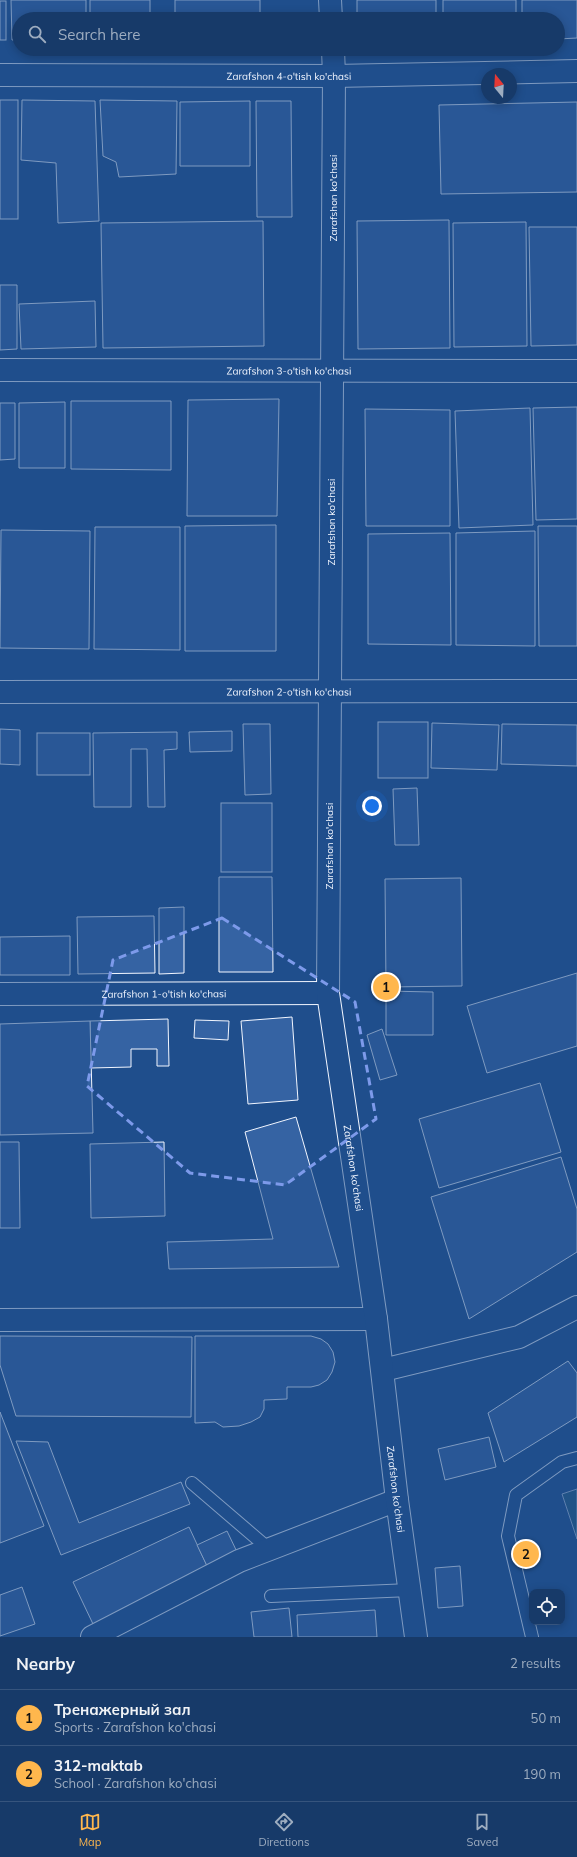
<!DOCTYPE html>
<html lang="en">
<head>
<meta charset="utf-8">
<style>
	:root { --surface:#173a69; --page:#244571; --text:#f1f3f6; --muted:#9eadc0; --line:#36547d; --accent:#ffb74d }
	body { margin:0; font-family:Mulish,sans-serif; background:var(--page); color:var(--text) }
	.controls { position:absolute; right:12px; bottom:12px; display:grid; overflow:hidden; border-radius:8px; box-shadow:0 2px 10px #0003 }
	.controls button { width:36px; height:36px; display:grid; place-items:center; padding:0; border:0; border-bottom:1px solid var(--line); background:var(--surface); color:var(--text); font:20px sans-serif }
	.compass { position:absolute; left:481px; top:68px; width:36px; height:36px; border-radius:50%; background:var(--surface); box-shadow:0 2px 10px #0003; rotate:342deg }
	.you { position:absolute; left:372px; top:806px; width:14px; height:14px; margin:-10px; border:3px solid #fff; border-radius:50%; background:#1a73e8; box-shadow:0 0 0 6px #1a73e833 }
	.badge { display:grid; place-items:center; width:26px; height:26px; border-radius:50%; background:var(--accent); color:#111; font-size:13px; font-weight:700 }
	.pin { position:absolute; translate:-50% -50%; border:2px solid #fff; box-shadow:0 1px 4px #0006 }
	.list { margin:0; padding:0; list-style:none }
	h2 { display:flex; justify-content:space-between; align-items:center; height:52px; margin:0; padding:0 16px; font-size:17px }
	h2 small { font-size:13px; font-weight:400; color:var(--muted) }
	.list li { display:grid; grid-template-columns:26px 1fr auto; gap:12px; align-items:center; box-sizing:border-box; height:56px; padding:0 16px; border-top:1px solid var(--line) }
	.list b { display:block; font-size:15px; white-space:nowrap }
	.list p { margin:0; font-size:13px; white-space:nowrap; color:var(--muted) }
	.list em { font-size:13px; font-style:normal; color:var(--muted) }
	.icon { flex:none; width:22px; height:22px; fill:none; stroke:currentColor; stroke-width:2; stroke-linecap:round; stroke-linejoin:round }
	.map { position:relative; flex:none; width:577px; height:1637px; overflow:hidden }
	.search { position:absolute; background:var(--surface); box-shadow:0 2px 10px #0003; left:12px; right:12px; top:12px; height:44px; display:flex; align-items:center; gap:10px; box-sizing:border-box; padding:0 14px; border-radius:22px; color:var(--muted); font-size:15px }
	.sheet { height:164px; background:var(--surface) }
	nav { display:flex; justify-content:space-around; align-items:center; box-sizing:border-box; height:56px; border-top:1px solid var(--line); background:var(--surface); font-size:11px; color:var(--muted) }
	nav a { display:grid; justify-items:center; gap:2px }
	nav .on { color:var(--accent) }
	.map>svg:first-child { display:block }
	.green { fill:#245a82; stroke:#a8bbd7 }
	.building { fill:#3563a3; stroke:#f2f6ff }
	.lines { fill:none; stroke-linecap:round; stroke-linejoin:round }
	.service-casing { stroke:#f2f6ff; stroke-width:14 }
	.minor-casing { stroke:#f2f6ff; stroke-width:24 }
	.tertiary-casing { stroke:#f2f6ff; stroke-width:24 }
	.service { stroke:#1f4e8c; stroke-width:12 }
	.minor { stroke:#1f4e8c; stroke-width:22 }
	.tertiary { stroke:#1f4e8c; stroke-width:22 }
	.marked { fill:none; stroke:#7d9aea; stroke-width:3; stroke-dasharray:8 5; stroke-linejoin:round }
	.labels { text-anchor:middle; dominant-baseline:central; stroke-width:3; stroke-linejoin:round; paint-order:stroke }
	.street-label { font-size:10px; fill:#f2f6ff; stroke:#1f4e8c }
</style>
</head>
<body>
<div class="map">
<svg width="577" height="1637" viewBox="0 0 577 1637">
	<rect width="100%" height="100%" fill="#1f4e8c"/>
	<polygon class="green" points="577,1489 577,1539 562,1494"/>
	<g class="building">
		<polygon points="11,0 86,0 86,19 19,19 19,40 12,40"/>
		<rect x="90" y="0" width="60" height="19"/>
		<rect x="175" y="0" width="85" height="19"/>
		<rect x="357" y="0" width="79" height="19"/>
		<rect x="443" y="0" width="73" height="19"/>
		<polygon points="522,0 577,0 577,38 558,39 558,19 522,19"/>
		<rect x="0" y="1" width="6" height="39"/>
		<rect x="0" y="100" width="18" height="119"/>
		<polygon points="22,100 95,101 99,221 58,223 56,163 21,160"/>
		<polygon points="100,100 177,101 176,174 119,177 116,162 103,156"/>
		<polygon points="250,101 250,166 180,166 180,102"/>
		<polygon points="256,101 291,101 292,217 257,217"/>
		<polygon points="577,102 577,192 441,194 439,105"/>
		<polygon points="449,220 450,348 358,349 357,221"/>
		<polygon points="263,221 264,346 103,348 101,223"/>
		<polygon points="526,222 527,346 454,347 453,223"/>
		<polygon points="529,227 577,227 577,345 531,346"/>
		<polygon points="0,285 17,285 17,349 0,350"/>
		<polygon points="95,301 96,347 21,349 19,304"/>
		<polygon points="279,399 277,516 187,516 188,400"/>
		<polygon points="71,401 171,401 171,470 71,469"/>
		<polygon points="65,402 65,468 19,468 19,403"/>
		<polygon points="0,403 15,403 15,459 0,460"/>
		<polygon points="577,407 577,519 536,520 533,408"/>
		<polygon points="530,408 533,525 459,528 455,411"/>
		<polygon points="365,409 450,410 450,526 366,526"/>
		<polygon points="276,525 276,651 185,651 185,526"/>
		<polygon points="538,526 577,526 577,646 539,646"/>
		<polygon points="95,527 180,527 180,650 94,649"/>
		<polygon points="1,530 90,531 89,649 0,648"/>
		<polygon points="535,531 535,646 456,645 456,533"/>
		<polygon points="450,533 451,645 368,644 368,534"/>
		<rect x="378" y="722" width="50" height="56"/>
		<polygon points="432,723 499,725 497,770 431,768"/>
		<polygon points="243,724 270,724 271,794 245,795"/>
		<polygon points="502,724 577,725 577,766 501,764"/>
		<polygon points="0,729 20,730 20,765 0,764"/>
		<polygon points="232,731 232,751 190,752 189,732"/>
		<polygon points="177,732 177,749 164,750 165,807 148,807 147,749 131,749 131,807 94,807 93,733"/>
		<rect x="37" y="733" width="53" height="42"/>
		<polygon points="417,788 419,845 395,845 393,789"/>
		<rect x="221" y="803" width="51" height="69"/>
		<polygon points="219,877 272,877 273,972 219,972"/>
		<polygon points="461,878 462,986 386,987 385,879"/>
		<polygon points="184,907 184,973 159,974 159,908"/>
		<polygon points="154,916 155,973 78,974 77,917"/>
		<polygon points="70,936 70,975 0,975 0,937"/>
		<polygon points="577,973 577,1046 487,1073 467,1006"/>
		<polygon points="386,991 433,992 433,1035 386,1035"/>
		<polygon points="292,1017 298,1100 248,1104 241,1021"/>
		<polygon points="168,1019 169,1066 157,1066 157,1049 131,1049 131,1067 91,1068 90,1021"/>
		<polygon points="195,1020 229,1021 228,1040 194,1038"/>
		<polygon points="90,1021 93,1133 0,1135 0,1024"/>
		<polygon points="382,1029 397,1075 380,1080 367,1035"/>
		<polygon points="540,1083 561,1152 439,1188 419,1119"/>
		<polygon points="296,1117 339,1267 169,1269 167,1242 273,1239 245,1132"/>
		<polygon points="0,1142 19,1142 20,1228 0,1228"/>
		<polygon points="164,1142 165,1216 91,1218 90,1144"/>
		<polygon points="561,1157 577,1209 577,1252 469,1319 431,1197"/>
		<polygon points="0,1336 192,1337 191,1417 16,1416 0,1365"/>
		<polygon points="195,1336 311,1336 321,1339 328,1344 333,1352 335,1362 332,1372 327,1380 319,1385 311,1387 287,1387 287,1399 264,1400 264,1409 260,1417 251,1422 239,1426 223,1427 215,1422 195,1423"/>
		<polygon points="568,1361 577,1373 577,1417 504,1462 488,1413"/>
		<polygon points="0,1412 44,1526 0,1543"/>
		<polygon points="489,1437 496,1467 445,1480 438,1449"/>
		<polygon points="16,1441 48,1442 79,1523 181,1482 190,1504 61,1555"/>
		<polygon points="189,1527 208,1568 93,1624 73,1582"/>
		<polygon points="227,1531 238,1554 208,1568 197,1545"/>
		<polygon points="460,1566 463,1606 438,1608 435,1568"/>
		<polygon points="22,1587 35,1624 0,1636 0,1595"/>
		<polygon points="289,1608 292,1637 254,1637 251,1612"/>
		<polygon points="375,1610 377,1637 298,1637 297,1615"/>
	</g>
	<g class="lines">
		<g class="service-casing">
			<g id="service">
				<polyline points="192,1483 269,1549"/>
				<polyline points="271,1596 410,1590"/>
				<polyline points="532,1637 508,1536 516,1495 562,1462 577,1458"/>
			</g>
		</g>
		<g class="minor-casing">
			<g id="minor">
				<path id="s1" d="M0 75 334 76 577 71"/>
				<path id="s2" d="M0 370 577 371"/>
				<path id="s3" d="M0 692 577 691"/>
				<path id="s4" d="M0 994 328 993"/>
				<polyline points="0,1320 376,1319"/>
				<polyline points="383,1370 519,1337 577,1307"/>
				<polyline points="92,1637 239,1561 397,1500"/>
			</g>
		</g>
		<g class="tertiary-casing">
			<g id="tertiary">
				<polyline points="330,0 331,19"/>
				<path id="s5" d="M333 49 334 76 328 993 376 1319 397 1500 416 1637"/>
			</g>
		</g>
		<use href="#service" class="service"/>
		<use href="#minor" class="minor"/>
		<use href="#tertiary" class="tertiary"/>
	</g>
	<path d="M0 0H577V1637H0ZM222 918 355 1002 376 1119 285 1185 190 1173 87 1086 113 960Z" fill="#1f4e8c" fill-opacity=".55" fill-rule="evenodd"/>
	<path class="marked" d="M222 918 355 1002 376 1119 285 1185 190 1173 87 1086 113 960Z"/>
	<g class="labels">
		<g class="street-label">
			<text stroke="none"><textPath href="#s1" startOffset="289">Zarafshon 4-o'tish ko'chasi</textPath></text>
			<text transform="translate(333 198) rotate(-90)">Zarafshon ko'chasi</text>
			<text stroke="none"><textPath href="#s2" startOffset="289">Zarafshon 3-o'tish ko'chasi</textPath></text>
			<text transform="translate(331 522) rotate(-90)">Zarafshon ko'chasi</text>
			<text stroke="none"><textPath href="#s3" startOffset="289">Zarafshon 2-o'tish ko'chasi</textPath></text>
			<text transform="translate(329 846) rotate(-90)">Zarafshon ko'chasi</text>
			<text stroke="none"><textPath href="#s4" startOffset="164">Zarafshon 1-o'tish ko'chasi</textPath></text>
			<text stroke="none"><textPath href="#s5" startOffset="1121">Zarafshon ko'chasi</textPath></text>
			<text stroke="none"><textPath href="#s5" startOffset="1445">Zarafshon ko'chasi</textPath></text>
		</g>
	</g>
</svg>
<div class="controls">
<button><svg class="icon" aria-label="locate" viewBox="0 0 24 24"><circle cx="12" cy="12" r="6"/><path d="M12 2v4M12 18v4M2 12h4M18 12h4"/></svg></button>
</div>
<svg class="compass" viewBox="-18 -18 36 36"><path d="M0-13l5 13h-10z" fill="#e53935"/><path d="M0 13l5-13h-10z" fill="#9eadc0"/></svg>
<div class="you"></div>
<div class="pin badge" style="left:386px;top:987px">1</div>
<div class="pin badge" style="left:526px;top:1554px">2</div>
<div class="search"><svg class="icon" aria-label="search" viewBox="0 0 24 24"><circle cx="10" cy="10" r="6"/><path d="M15 15l6 6"/></svg>Search here</div>
</div>
<section class="sheet">
<h2>Nearby<small>2 results</small></h2>
<ul class="list">
<li><span class="badge">1</span><div><b>Тренажерный зал</b><p>Sports · Zarafshon ko'chasi</p></div><em>50 m</em></li>
<li><span class="badge">2</span><div><b>312-maktab</b><p>School · Zarafshon ko'chasi</p></div><em>190 m</em></li>
</ul>
</section>
<nav>
<a class="on"><svg class="icon" aria-label="map" viewBox="0 0 24 24"><path d="M3 6l6-2 6 2 6-2v14l-6 2-6-2-6 2zM9 4v14M15 6v14"/></svg>Map</a>
<a><svg class="icon" aria-label="directions" viewBox="0 0 24 24"><path d="M12 3l9 9-9 9-9-9zM9 14v-3h6M13 9l2 2-2 2"/></svg>Directions</a>
<a><svg class="icon" aria-label="saved" viewBox="0 0 24 24"><path d="M7 4h10v16l-5-4-5 4z"/></svg>Saved</a>
</nav>
</body>
</html>
